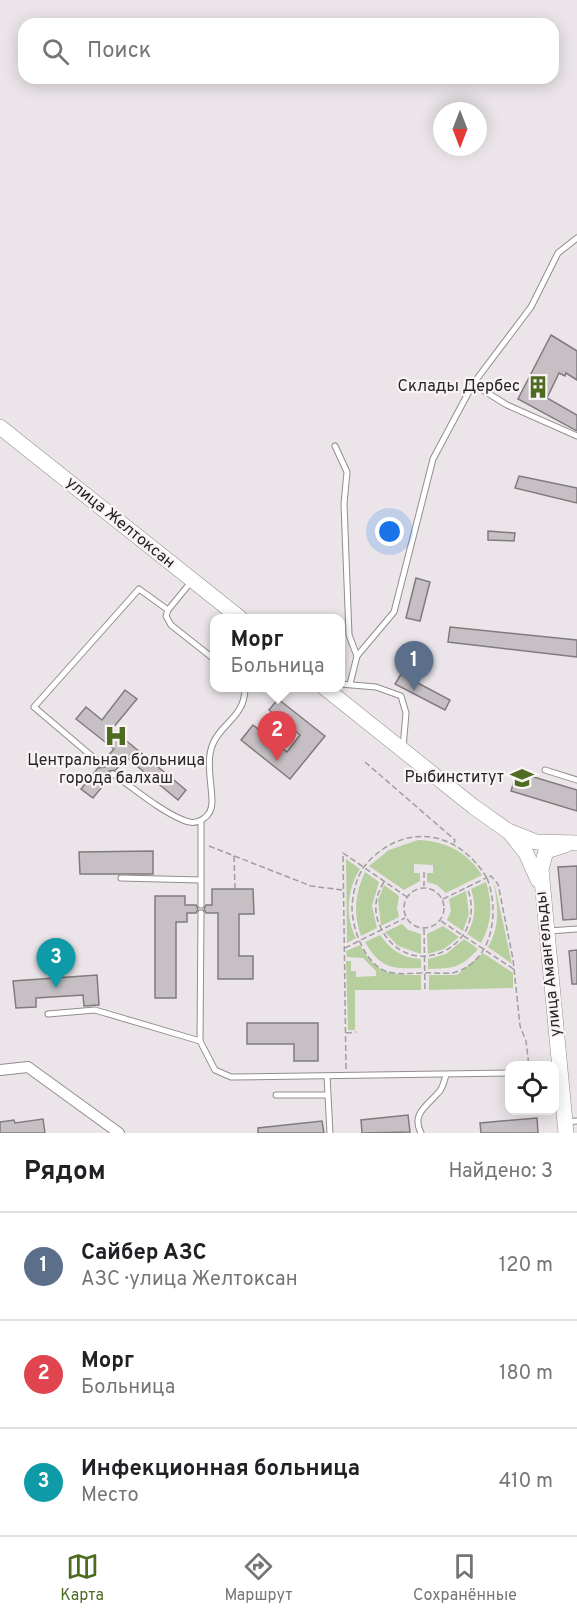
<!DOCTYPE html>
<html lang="ru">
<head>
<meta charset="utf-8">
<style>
	:root { --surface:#fff; --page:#f2f2f2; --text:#202124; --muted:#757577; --line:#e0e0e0; --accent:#4e6c20 }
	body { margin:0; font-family:Overpass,sans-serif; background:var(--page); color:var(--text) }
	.controls { position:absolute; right:18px; bottom:18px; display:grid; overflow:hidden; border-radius:12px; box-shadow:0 3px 15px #0003 }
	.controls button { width:54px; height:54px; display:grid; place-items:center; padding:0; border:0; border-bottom:2px solid var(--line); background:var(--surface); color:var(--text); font:30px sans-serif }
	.compass { position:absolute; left:433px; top:102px; width:54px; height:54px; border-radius:50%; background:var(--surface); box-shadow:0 3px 15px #0003; rotate:180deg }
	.you { position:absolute; left:390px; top:532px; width:21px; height:21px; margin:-15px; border:4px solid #fff; border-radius:50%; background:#1a73e8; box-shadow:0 0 0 9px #1a73e833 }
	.badge { display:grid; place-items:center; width:39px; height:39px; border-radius:50%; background:var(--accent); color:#fff; font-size:20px; font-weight:700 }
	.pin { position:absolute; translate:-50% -50px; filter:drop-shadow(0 2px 3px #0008) }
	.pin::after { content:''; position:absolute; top:32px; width:21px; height:18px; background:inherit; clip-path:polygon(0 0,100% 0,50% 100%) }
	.popup { position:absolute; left:210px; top:614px; width:135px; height:78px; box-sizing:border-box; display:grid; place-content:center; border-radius:12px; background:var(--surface); filter:drop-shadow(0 2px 4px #0005); font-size:20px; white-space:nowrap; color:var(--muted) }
	.popup b { font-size:22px; color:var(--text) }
	.popup::after { content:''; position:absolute; left:50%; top:100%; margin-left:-12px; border:12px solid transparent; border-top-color:var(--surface) }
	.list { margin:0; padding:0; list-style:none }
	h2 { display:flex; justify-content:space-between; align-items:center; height:78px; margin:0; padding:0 24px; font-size:26px }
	h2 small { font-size:20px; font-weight:400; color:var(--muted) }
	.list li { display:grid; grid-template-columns:39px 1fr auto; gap:18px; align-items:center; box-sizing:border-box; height:108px; padding:0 24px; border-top:2px solid var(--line) }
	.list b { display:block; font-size:22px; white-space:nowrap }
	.list p { margin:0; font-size:20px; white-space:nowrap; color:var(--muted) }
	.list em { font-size:20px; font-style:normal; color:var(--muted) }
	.icon { flex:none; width:33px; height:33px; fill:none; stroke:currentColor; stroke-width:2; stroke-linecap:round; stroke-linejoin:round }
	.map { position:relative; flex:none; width:577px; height:1133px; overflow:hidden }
	.search { position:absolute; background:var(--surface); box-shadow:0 3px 15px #0003; left:18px; right:18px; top:18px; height:66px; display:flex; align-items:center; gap:15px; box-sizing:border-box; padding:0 21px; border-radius:18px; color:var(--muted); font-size:22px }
	.sheet { height:402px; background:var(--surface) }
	nav { display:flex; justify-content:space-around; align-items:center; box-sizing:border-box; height:84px; border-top:2px solid var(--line); background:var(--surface); font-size:16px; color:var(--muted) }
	nav a { display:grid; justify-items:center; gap:3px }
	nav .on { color:var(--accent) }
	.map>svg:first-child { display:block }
	.green { fill:#b7ce9e }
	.building { fill:#c6c0c4; stroke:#807b7e; stroke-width:1.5 }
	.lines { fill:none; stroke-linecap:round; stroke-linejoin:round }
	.lane-casing { stroke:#928d90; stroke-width:7 }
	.street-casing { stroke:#928d90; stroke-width:12 }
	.secondary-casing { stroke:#928d90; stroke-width:16 }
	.path { stroke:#a29da0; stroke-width:1.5; stroke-dasharray:6 3; stroke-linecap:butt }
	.lane { stroke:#fff; stroke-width:5 }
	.street { stroke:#fff; stroke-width:10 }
	.secondary { stroke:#fff; stroke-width:15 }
	.labels { text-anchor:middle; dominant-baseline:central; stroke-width:4.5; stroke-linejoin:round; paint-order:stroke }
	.poi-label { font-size:16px; fill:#272426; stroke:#f9f3f6; text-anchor:end }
	.street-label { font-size:16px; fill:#272426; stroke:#f9f3f6 }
</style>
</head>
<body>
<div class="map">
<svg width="577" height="1133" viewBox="0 0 577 1133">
	<rect width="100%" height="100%" fill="#ebe5e9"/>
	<g class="green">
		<path d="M418 840C446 841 467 852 482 875L446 893 437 885 427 882V873H433V865L414 864V873H420V881L404 890 369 866 389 850Z"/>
		<path d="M346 859 360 869C347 889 345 917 356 938L347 943Z"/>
		<path d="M365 872 379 882 372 906 377 928 361 936C353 914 355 893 365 872Z"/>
		<path d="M486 882C493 904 492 923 481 943L467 934C476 919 476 904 471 889Z"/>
		<path d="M494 884 495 886 512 964 488 947C500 927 498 907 494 884Z"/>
		<polygon points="384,885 399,896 397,908 399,917 381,926 378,900"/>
		<polygon points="466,891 469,914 463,931 447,920 451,911 449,899"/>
		<polygon points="402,924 408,930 421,934 421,954 398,946 385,932"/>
		<polygon points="443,926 459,937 444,949 428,954 427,934"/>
		<path d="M380 935C391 950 402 958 421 959V968C392 969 381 969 365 942Z"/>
		<path d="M464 939 478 949C460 969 453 968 428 969V959L446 954Z"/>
		<path d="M360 945C376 974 389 975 421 975V990H355V1030H348L346 961H351V971H356V977L376 976V971L363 958 347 957 346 951Z"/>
		<polygon points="483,953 513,973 513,988 429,990 429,975 457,975"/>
	</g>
	<g class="building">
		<polygon points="551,335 577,351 577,380 566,373 565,376 559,373 547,398 577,415 577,431 518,399"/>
		<polygon points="519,476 577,488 577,503 515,488"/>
		<polygon points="488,531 515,533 514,541 488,540"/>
		<polygon points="416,578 430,582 420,621 406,618"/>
		<polygon points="450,627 577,640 577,657 448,642"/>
		<polygon points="401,674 450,700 445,710 395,684"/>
		<polygon points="125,690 137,699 112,729 186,790 178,800 126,757 116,770 109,771 110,777 93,798 81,789 98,768 105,767 104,760 114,749 76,719 86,707 102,720"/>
		<polygon points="278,699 325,736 290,779 241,740 253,725 287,752 300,735 269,710"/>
		<polygon points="517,772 577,790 577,811 511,791"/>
		<polygon points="153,851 153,874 80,874 79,852"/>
		<polygon points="577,866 577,919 563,920 558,867"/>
		<polygon points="212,889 253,889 254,914 239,914 239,956 253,956 253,979 218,979 218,913 206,913 204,909 206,905 212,905"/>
		<polygon points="155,896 185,896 185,905 196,905 198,909 196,913 187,913 187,922 176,922 176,998 155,998"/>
		<polygon points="577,950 577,984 572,984 569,951"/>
		<polygon points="97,975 99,1005 84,1006 83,995 36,998 36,1007 16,1008 13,981"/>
		<polygon points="247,1023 318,1023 318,1061 294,1061 294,1044 247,1044"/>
		<polygon points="408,1115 410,1132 362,1133 361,1120"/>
		<polygon points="537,1118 538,1133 481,1133 480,1123"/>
		<polygon points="43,1119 45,1133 0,1133 0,1122 14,1120 15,1123"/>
		<polygon points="322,1121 324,1133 258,1133 258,1128"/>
	</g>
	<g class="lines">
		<g class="lane-casing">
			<g id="lane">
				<polyline points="473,384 507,405 577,436"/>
				<polyline points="335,446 347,472 344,504 349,635 357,656"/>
				<polyline points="168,610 166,616 171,625 214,659"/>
				<polyline points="340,684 376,687 401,696 406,713 403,748"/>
				<polyline points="350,684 357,656 394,612 433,459 473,384 531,307 558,253 577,238"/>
				<polyline points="101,764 34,707 139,589 168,610 191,582"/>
				<polyline points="545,770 577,780"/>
				<path d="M113 774C135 789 159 810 183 820 197 827 212 817 212 802 212 785 206 763 212 746 220 723 245 718 245 688"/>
				<polyline points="121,878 201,880 201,822"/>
				<polyline points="201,880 201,905"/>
				<polyline points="549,931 577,929"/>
				<polyline points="48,1014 95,1010 200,1041 215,1070 231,1077 510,1073"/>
				<polyline points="200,1041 201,913"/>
				<polyline points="327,1076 330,1133"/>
				<polyline points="276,1095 327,1095"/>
				<polyline points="566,1122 577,1121"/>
				<path d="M421 1133C411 1114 427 1106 438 1093 443 1089 444 1081 446 1075"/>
			</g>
		</g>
		<g class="street-casing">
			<polyline id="street" points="0,1070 28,1067 119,1133"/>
		</g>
		<g class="secondary-casing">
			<g id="secondary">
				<polyline points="0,427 240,618"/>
				<polyline points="325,688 474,807 508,831 536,842 577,843"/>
				<polyline points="511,834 526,853 538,880"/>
				<polyline points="565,845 546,851 541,869 566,1133"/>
			</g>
		</g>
		<g class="path">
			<polyline points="365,762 455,840 454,843"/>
			<polyline points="209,846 311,886 343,890"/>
			<polyline points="234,856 235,889"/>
			<polyline points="424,872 424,886"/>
			<path d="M487 878C499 909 495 959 456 972 447 975 434 972 425 973 413 973 400 975 388 972 365 965 352 929 352 907 353 891 357 873 369 861 408 821 459 832 487 878L491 876 498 884 513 959 520 1026 526 1041 529 1066"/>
			<path d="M384 882C375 896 373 911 380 926 407 986 491 948 467 887"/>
			<circle cx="424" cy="908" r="20"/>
			<polyline points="443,899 486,878"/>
			<polyline points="441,921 515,970"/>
			<polyline points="424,929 425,991"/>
			<polyline points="345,948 405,918"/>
			<polyline points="346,1033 356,1032"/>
			<polyline points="346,1069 343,853 407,897"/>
		</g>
		<use href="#lane" class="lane"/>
		<use href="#street" class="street"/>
		<use href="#secondary" class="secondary"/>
	</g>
	<defs>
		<g id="building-bare" transform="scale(1.8)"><path d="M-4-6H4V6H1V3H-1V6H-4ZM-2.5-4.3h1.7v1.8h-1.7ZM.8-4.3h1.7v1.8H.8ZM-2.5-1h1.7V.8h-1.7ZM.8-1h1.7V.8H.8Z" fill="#4e6c20" stroke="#f9f3f6" stroke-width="2.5" paint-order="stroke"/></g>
		<g id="hospital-bare" transform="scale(1.8)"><path d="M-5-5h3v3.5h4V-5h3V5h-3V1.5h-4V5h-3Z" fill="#4e6c20" stroke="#f9f3f6" stroke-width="2.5" paint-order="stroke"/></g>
		<g id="university-bare" transform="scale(1.8)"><path d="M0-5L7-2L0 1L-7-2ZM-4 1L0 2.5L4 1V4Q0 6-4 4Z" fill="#4e6c20" stroke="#f9f3f6" stroke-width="2.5" paint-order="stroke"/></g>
	</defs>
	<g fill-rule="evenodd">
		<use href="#building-bare" x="538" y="387"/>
		<use href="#hospital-bare" x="116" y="736"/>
		<use href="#university-bare" x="522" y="778"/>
	</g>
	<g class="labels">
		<g class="poi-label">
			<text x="520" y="387">Склады Дербес</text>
			<text x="116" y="761" text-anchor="middle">Центральная больница<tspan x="116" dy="18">города балхаш</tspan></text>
			<text x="504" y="778">Рыбинститут</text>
		</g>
		<g class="street-label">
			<text transform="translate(120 523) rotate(39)">улица Желтоксан</text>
			<text transform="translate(549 964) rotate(-96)">улица Амангельды</text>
		</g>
	</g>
</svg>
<div class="controls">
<button><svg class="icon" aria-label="locate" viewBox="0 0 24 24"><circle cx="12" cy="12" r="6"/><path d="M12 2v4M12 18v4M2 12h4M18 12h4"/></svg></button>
</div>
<svg class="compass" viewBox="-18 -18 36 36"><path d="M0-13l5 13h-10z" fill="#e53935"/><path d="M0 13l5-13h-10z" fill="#757577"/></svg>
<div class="you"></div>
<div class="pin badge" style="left:414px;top:691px;background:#5c6f8a">1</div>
<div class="pin badge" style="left:277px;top:761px;background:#e0444e">2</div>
<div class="popup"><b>Морг</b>Больница</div>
<div class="pin badge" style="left:56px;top:988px;background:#0f9aa8">3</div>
<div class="search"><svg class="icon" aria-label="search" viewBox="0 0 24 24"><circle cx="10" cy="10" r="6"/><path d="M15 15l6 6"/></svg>Поиск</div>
</div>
<section class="sheet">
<h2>Рядом<small>Найдено: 3</small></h2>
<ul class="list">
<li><span class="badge" style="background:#5c6f8a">1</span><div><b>Сайбер АЗС</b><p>АЗС · улица Желтоксан</p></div><em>120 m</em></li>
<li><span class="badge" style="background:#e0444e">2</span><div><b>Морг</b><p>Больница</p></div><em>180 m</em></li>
<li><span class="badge" style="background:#0f9aa8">3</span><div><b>Инфекционная больница</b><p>Место</p></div><em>410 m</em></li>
</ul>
</section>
<nav>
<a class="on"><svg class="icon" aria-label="map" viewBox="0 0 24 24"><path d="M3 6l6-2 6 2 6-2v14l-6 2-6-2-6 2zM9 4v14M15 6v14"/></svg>Карта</a>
<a><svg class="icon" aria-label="directions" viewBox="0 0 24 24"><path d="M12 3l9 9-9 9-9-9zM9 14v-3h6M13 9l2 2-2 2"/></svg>Маршрут</a>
<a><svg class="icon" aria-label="saved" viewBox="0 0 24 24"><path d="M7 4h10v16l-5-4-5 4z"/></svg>Сохранённые</a>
</nav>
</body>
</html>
